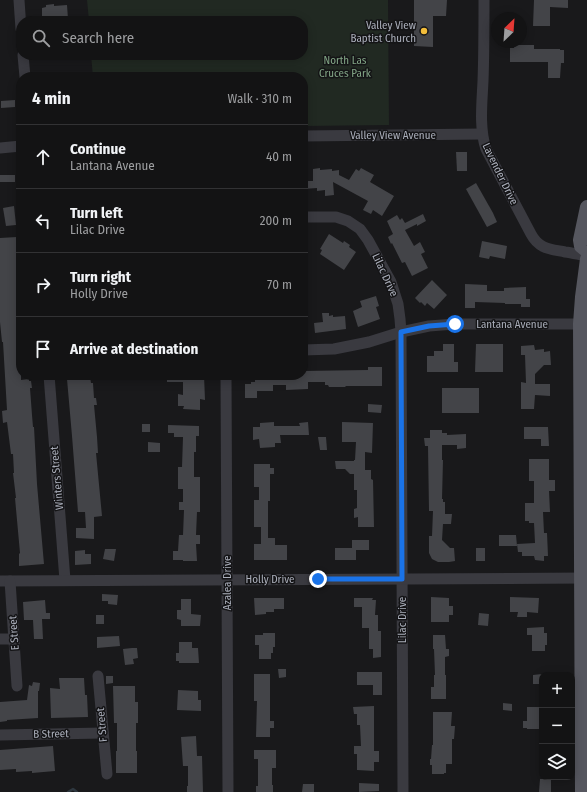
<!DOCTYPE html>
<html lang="en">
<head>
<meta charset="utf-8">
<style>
	:root { --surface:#131314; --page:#1c1c1d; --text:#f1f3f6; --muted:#9d9ea0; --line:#323234 }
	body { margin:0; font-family:"Fira Sans Condensed",sans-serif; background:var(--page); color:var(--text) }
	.controls { position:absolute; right:12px; bottom:12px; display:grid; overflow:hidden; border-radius:8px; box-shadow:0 2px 10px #0003 }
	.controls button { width:36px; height:36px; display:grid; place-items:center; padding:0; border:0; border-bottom:1px solid var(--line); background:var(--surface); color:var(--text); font:20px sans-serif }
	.compass { position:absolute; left:491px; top:12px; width:36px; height:36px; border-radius:50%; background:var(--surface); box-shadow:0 2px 10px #0003; rotate:25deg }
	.stop { position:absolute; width:12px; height:12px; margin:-9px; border:3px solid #1a73e8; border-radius:50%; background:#fff }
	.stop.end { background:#1a73e8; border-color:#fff; box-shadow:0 1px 4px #0008 }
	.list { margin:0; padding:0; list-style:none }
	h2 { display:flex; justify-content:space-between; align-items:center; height:52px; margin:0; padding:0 16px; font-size:17px }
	h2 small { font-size:13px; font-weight:400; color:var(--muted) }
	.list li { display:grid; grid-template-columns:26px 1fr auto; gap:12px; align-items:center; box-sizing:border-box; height:64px; padding:0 16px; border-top:1px solid var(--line) }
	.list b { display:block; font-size:15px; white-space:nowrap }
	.list p { margin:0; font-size:13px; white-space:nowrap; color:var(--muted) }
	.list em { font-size:13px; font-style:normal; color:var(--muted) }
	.icon { flex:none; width:22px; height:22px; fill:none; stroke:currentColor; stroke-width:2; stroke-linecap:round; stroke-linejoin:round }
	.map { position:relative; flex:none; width:587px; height:792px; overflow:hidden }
	.search { position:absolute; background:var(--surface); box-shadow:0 2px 10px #0003; left:16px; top:16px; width:292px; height:44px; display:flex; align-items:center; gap:10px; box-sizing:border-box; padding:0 14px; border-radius:16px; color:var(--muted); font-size:15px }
	.panel { position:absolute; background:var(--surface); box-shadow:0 2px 10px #0003; left:16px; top:72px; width:292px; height:308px; border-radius:16px }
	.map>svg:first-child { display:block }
	.green { fill:#212922 }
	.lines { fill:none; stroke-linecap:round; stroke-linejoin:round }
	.stream { stroke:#2e373f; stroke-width:2.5 }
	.building { fill:#434448 }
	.minor { stroke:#3a3a40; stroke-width:11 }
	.major { stroke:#56575f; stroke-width:14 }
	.route { stroke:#1a73e8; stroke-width:5 }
	.poi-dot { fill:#f2bd3a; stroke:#141416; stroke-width:1.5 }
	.labels { text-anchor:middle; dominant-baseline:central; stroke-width:3; stroke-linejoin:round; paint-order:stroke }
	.poi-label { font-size:11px; fill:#abafbb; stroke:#141416; text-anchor:end }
	.park-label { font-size:11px; fill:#82a586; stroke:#141416 }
	.street-label { font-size:11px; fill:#abafbb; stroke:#141416 }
</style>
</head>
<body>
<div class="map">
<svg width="587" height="792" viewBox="0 0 587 792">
	<rect width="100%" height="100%" fill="#19191b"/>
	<polygon class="green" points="87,0 388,0 389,125 303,126 303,77 93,77 91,55 303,55 303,21 89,21"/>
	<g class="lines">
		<polyline class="stream" points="68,792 73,789 77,792"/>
	</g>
	<g class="building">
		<polygon points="414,0 447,0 446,16 433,16 433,47 414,46"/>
		<polygon points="534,0 568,0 568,8 550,7 550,26 533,26"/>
		<polygon points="54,4 54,6 67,5 68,19 42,21 42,8 46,7 46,5"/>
		<polygon points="514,45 534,45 534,49 560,49 560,50 564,50 564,63 561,63 560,78 548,78 548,62 510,62 510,48 514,48"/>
		<polygon points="15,100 15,107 1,108 1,101"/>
		<polygon points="456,152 467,152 467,171 457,171"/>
		<polygon points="320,168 320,170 332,169 332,171 339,170 339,175 349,180 356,169 359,171 361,168 374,175 370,182 394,196 382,216 373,210 371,214 363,210 368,201 333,182 334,195 325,196 325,190 317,191 317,188 303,189 303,181 313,181 313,169"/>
		<rect x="0" y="175" width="15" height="7"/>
		<polygon points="476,183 493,213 497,222 487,227 466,189"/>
		<polygon points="14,206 16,225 6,226 3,208"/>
		<polygon points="423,214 426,221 417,226 417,224 405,230 414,246 420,242 425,252 421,254 428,268 412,276 405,262 402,263 392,243 391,244 388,237 393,234 387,221 397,215 400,220 402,218 405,223"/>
		<polygon points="329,234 343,243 344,241 350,245 349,247 356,252 344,270 320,254 322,250 320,249"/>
		<polygon points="17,237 20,285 21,285 21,380 29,379 29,381 31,381 32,388 30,388 32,415 33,427 34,427 37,484 44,564 19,566 19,554 20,553 15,498 16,498 13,473 14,473 13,454 11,454 7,422 3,423 2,411 7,410 3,342 2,342 0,322 0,238"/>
		<polygon points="482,241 507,246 505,259 490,256 489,259 479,257"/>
		<polygon points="432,280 447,295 434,309 427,303 425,306 421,302 420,303 415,298"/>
		<polygon points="465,284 487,285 487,291 504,291 504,288 526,287 526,299 530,299 530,307 521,307 521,304 505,304 505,303 475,302 475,308 465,308"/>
		<polygon points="376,296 379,306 376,307 380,319 358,327 353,311 362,307 360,301"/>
		<polygon points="322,313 329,313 329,316 333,315 333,317 345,316 346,329 315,333 314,323 323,322"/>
		<polygon points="443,344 454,344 454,362 458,362 458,372 427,372 427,356 434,356 434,351 443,351"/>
		<polygon points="476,344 503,344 503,372 475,372"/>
		<polygon points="534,345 535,350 544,349 544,352 550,351 551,365 544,365 535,374 535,384 550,384 550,396 535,395 534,409 521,409 521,382 526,383 525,355 521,355 521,346"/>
		<polygon points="368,367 382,367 382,386 345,386 346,387 329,387 328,385 325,385 325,382 308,382 308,389 286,390 286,385 273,385 273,391 257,391 257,398 245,398 245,384 251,384 251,382 255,382 255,375 303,375 303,371 368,370"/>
		<polygon points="167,375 204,375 205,400 200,399 200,410 183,409 184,406 178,406 178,394 183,395 183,382 167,382"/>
		<polygon points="90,377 91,383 93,383 94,398 96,398 97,405 94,405 97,437 98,453 96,453 102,516 94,517 94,539 76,538 76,528 86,528 85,512 78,512 72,436 67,379"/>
		<rect x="442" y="388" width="37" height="25"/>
		<polygon points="368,404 382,405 381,413 368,412"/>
		<polygon points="274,422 274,426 300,426 299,423 308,422 309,435 280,435 281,443 275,443 275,447 260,448 259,439 253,440 253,427 260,427 260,423"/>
		<polygon points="342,422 373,423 372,453 365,452 365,470 371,470 371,479 373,480 374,527 358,527 358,517 354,518 354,509 357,508 357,490 354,490 354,474 350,474 345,469 336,469 335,461 354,461 354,460 355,460 356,442 342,442"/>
		<rect x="142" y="424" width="8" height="8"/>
		<polygon points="168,425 199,426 199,436 196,436 196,452 194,452 194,477 200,477 200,512 197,512 196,535 200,535 200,544 196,544 197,561 183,561 183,560 173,560 173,551 178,551 179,535 183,535 184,510 179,510 179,502 183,502 183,489 178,489 178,467 182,467 183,437 174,437 174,433 168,433"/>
		<polygon points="524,427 548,427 549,446 541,446 541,439 524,439"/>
		<polygon points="430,430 442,430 442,433 447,433 447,435 466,434 466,448 457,449 457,445 442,445 442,460 443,460 442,499 443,499 443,502 445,502 445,514 452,514 451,524 443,524 442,540 450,548 454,548 455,561 449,562 438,562 432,559 429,553 429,536 432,536 433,511 429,511 428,446 425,446 424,438 430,438"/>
		<polygon points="318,437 326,437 327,450 320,450"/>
		<polygon points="148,442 160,443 160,452 148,452"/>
		<polygon points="529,459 549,459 549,480 555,480 555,491 549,491 550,512 543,512 544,533 547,533 548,556 544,556 544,561 535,560 534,556 522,556 522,552 518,552 517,544 535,543 534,523 529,523 529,521 525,521 525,503 534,503 534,481 529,481"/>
		<polygon points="254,464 270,464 270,468 274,468 274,474 270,474 270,501 268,501 268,538 275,538 275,545 287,545 287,560 254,560 254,544 261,544 261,527 254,527 254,500 259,500 259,487 254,487"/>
		<polygon points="499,535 516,535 517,546 499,546"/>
		<polygon points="352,540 369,540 369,550 356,550 356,560 335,560 335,548 352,548"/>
		<rect x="476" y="548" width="9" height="13"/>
		<polygon points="105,549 116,549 114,561 103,559"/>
		<polygon points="85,550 85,554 91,554 91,564 75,565 75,551"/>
		<polygon points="102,594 118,595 117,605 108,604 108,601 102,601"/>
		<polygon points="431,597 449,598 449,606 453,606 453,615 449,615 449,622 431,622"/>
		<polygon points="510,597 539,598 538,613 527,612 527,617 517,617 518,612 510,612"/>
		<polygon points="254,598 284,598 284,609 274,609 274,612 266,612 266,614 255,615"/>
		<polygon points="354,598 373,598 372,600 376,600 375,615 378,615 378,631 381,631 381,657 373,658 373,649 369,649 369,628 362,628 362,607 354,607"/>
		<polygon points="181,599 191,599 191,614 201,615 200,626 181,626 181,620 177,619 177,610 181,610"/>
		<polygon points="45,600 46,613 50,613 50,619 42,619 43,639 34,639 33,620 24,620 23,602"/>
		<polygon points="479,613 489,614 488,626 478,625"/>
		<rect x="96" y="615" width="8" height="9"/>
		<polygon points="544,627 544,633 547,633 547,645 545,645 545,651 532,651 532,635 527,635 527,628"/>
		<polygon points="263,633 275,633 275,647 273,647 273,653 271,653 271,659 259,659 259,645 255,645 255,635 263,635"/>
		<polygon points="433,635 445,635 446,649 449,649 449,656 445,657 445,675 446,675 446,699 431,699 431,687 434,687 434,675 435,675 434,649 433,649"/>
		<polygon points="119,636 120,646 97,648 97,637"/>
		<polygon points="179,642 192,642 192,648 198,648 199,663 179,663 179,661 176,661 176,653 179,653"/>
		<polygon points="132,648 137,648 138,658 133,659 134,664 125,665 123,649"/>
		<polygon points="278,669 286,669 286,677 279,678"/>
		<polygon points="357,672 382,672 382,695 373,695 373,685 357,685"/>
		<polygon points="254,674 270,674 270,721 274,721 274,728 270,728 270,737 256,737 257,701 254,701"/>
		<polygon points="542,674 542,684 533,684 533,675"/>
		<polygon points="106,676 113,676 113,683 106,684"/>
		<polygon points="59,678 84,678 85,695 87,695 88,717 51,718 50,688 60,689"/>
		<polygon points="33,682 40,683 39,691 38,691 38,718 7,720 7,721 0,722 0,702 27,700 29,685 32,686"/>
		<polygon points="113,686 135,686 135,702 138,702 138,723 136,723 136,751 137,751 137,773 116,773 116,751 117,751 117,723 114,723"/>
		<polygon points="178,690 198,691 198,700 201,700 201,711 177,710"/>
		<polygon points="503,703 512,704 512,711 503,710"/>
		<polygon points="374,706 374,751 379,751 379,762 374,762 374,771 357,770 357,754 354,754 354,746 361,746 360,725 357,725 357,714 354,714 353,707"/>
		<polygon points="527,707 541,707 542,729 527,729 527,728 523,728 523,721 527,721"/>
		<polygon points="433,712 452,712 451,726 455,726 454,739 452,739 452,764 446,764 446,773 444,773 444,774 432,774 432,765 430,765 430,759 431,759 432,745 433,745"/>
		<polygon points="196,736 197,756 202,756 203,792 187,792 187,786 188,786 188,766 183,766 181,737"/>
		<polygon points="53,746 55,771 32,773 32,771 16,772 16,769 0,770 0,750"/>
		<polygon points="254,750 276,750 276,768 272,768 272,785 273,785 273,792 256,792 256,786 258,786 258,759 254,759"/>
		<polygon points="540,779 551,779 551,792 539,792"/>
		<polygon points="359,783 379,784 379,791 359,792"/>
		<polygon points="303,784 314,784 314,792 302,792"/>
	</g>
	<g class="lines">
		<g class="minor">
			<polyline points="19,0 21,29"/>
			<path d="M484 0C484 27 484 54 483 81 482 103 479 128 486 149L531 234C539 249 550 249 565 252 573 253 580 255 587 256"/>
			<polyline points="23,55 25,77"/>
			<polyline points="303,136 482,134"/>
			<polyline points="0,148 21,146"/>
			<polyline points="303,217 336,217 348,221 360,229 368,240 391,282 398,304 400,319 401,332 403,792"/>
			<polyline points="303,350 334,349 369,342 401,332 429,326 455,324 580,324"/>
			<polyline points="49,375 65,580"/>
			<polyline points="226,375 228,792"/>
			<polyline points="0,581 587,578"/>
			<polyline points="10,581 17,686"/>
			<polyline points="0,639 14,639"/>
			<polyline points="98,676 107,774"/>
			<polyline points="0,735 103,733"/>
		</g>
		<g class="major">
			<polyline points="587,207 580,240 581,246 587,251"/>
			<polyline points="582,792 580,324 582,297 587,259"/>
		</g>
	</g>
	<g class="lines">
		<polyline class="route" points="318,579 402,579 401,332 429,326 455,324"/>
	</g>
	<circle class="poi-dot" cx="424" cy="31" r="4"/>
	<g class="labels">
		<g class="poi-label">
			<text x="416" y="25">Valley View<tspan x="416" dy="13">Baptist Church</tspan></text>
		</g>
		<g class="park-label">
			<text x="345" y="60">North Las<tspan x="345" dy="13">Cruces Park</tspan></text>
		</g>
		<g class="street-label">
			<text x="393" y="135">Valley View Avenue</text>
			<text transform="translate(500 174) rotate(64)">Lavender Drive</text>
			<text transform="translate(385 275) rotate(65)">Lilac Drive</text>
			<text x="512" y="324">Lantana Avenue</text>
			<text transform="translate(57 478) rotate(-95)">Winters Street</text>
			<text x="270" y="579">Holly Drive</text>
			<text transform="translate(227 583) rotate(-90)">Azalea Drive</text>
			<text transform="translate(402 620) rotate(-90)">Lilac Drive</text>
			<text transform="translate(14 633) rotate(-94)">E Street</text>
			<text transform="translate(102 725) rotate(-95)">F Street</text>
			<text transform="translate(51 734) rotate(-1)">B Street</text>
		</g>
	</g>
</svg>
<div class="controls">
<button>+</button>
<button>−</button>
<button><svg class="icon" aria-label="layers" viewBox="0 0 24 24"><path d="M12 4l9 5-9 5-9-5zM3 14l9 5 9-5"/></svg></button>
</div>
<svg class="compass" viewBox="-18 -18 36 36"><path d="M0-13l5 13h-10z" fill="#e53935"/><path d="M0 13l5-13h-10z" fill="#9d9ea0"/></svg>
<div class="stop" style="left:455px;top:324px"></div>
<div class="stop end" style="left:318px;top:579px"></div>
<div class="search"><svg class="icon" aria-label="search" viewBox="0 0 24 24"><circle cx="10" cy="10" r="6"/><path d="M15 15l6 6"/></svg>Search here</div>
<section class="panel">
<h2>4 min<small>Walk · 310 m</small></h2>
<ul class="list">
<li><svg class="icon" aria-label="ahead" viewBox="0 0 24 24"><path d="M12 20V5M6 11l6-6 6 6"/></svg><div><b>Continue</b><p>Lantana Avenue</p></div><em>40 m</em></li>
<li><svg class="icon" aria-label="left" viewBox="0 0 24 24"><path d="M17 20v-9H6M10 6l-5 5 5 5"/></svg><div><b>Turn left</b><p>Lilac Drive</p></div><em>200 m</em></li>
<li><svg class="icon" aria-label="right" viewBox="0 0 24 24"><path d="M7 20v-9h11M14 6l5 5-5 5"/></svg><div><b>Turn right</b><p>Holly Drive</p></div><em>70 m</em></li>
<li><svg class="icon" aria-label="arrive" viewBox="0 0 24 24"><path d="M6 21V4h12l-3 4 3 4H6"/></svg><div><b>Arrive at destination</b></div></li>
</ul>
</section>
</div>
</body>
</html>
